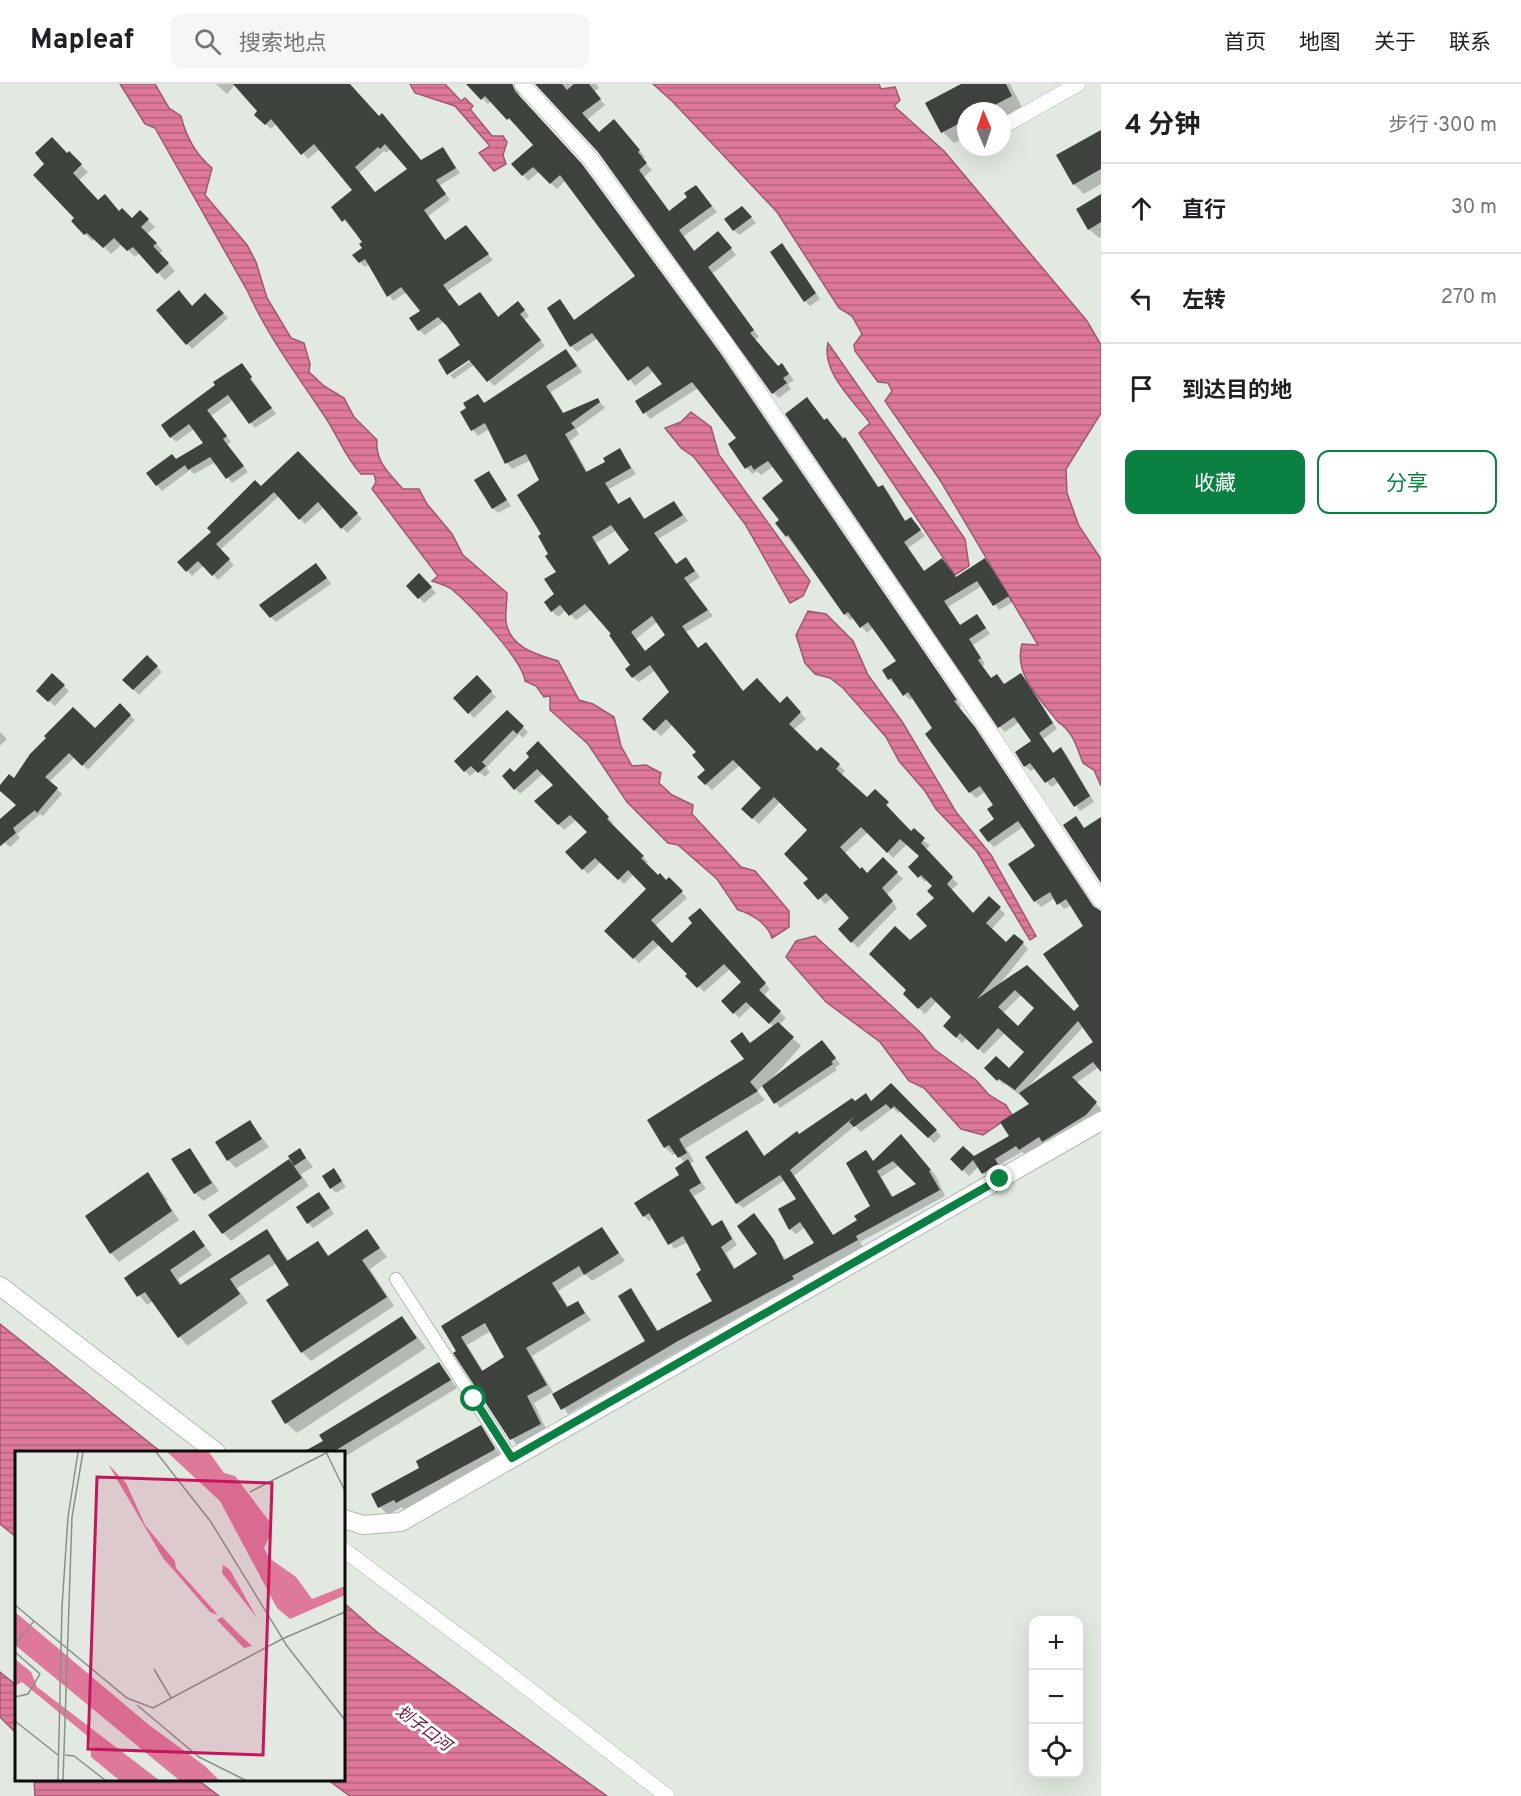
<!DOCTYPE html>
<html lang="zh">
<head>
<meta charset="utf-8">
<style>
	:root { --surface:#fff; --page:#f6f6f6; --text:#202124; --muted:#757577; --line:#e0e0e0; --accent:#0b8043 }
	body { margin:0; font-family:Overpass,"Noto Sans SC",sans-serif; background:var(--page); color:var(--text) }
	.controls { position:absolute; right:18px; bottom:18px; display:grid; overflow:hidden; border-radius:12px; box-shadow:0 6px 24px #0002 }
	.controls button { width:54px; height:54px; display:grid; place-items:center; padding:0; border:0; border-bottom:2px solid var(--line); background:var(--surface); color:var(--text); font:30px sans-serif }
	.compass { position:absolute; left:957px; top:18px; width:54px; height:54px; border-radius:50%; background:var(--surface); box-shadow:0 6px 24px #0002; rotate:358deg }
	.stop { position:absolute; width:18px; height:18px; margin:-14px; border:4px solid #0b8043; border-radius:50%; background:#fff }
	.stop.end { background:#0b8043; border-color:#fff; box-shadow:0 2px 6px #0008 }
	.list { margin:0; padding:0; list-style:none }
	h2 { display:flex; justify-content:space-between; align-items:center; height:78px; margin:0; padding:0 24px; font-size:26px }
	h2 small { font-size:20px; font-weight:400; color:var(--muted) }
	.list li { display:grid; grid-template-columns:39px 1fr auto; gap:18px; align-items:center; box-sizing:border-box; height:90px; padding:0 24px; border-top:2px solid var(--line) }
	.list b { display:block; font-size:22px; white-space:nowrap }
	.list em { font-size:20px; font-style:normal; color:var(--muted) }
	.actions { display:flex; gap:12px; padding:18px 24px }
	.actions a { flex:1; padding:14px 0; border:2px solid var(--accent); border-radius:12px; text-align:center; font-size:21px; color:var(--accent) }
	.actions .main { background:var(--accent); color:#fff }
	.icon { flex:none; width:33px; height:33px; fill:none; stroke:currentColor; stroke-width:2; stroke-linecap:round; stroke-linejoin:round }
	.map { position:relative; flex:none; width:1101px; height:1712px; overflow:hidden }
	header { display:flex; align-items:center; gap:36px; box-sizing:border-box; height:84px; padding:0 30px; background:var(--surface); border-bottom:2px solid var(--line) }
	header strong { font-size:28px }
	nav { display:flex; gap:33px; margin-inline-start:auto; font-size:21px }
	.search { width:420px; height:54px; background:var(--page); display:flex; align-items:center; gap:15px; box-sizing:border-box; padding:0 21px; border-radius:12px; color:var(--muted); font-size:22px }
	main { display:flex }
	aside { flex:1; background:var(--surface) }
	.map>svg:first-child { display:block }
	.water { fill:url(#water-rules); stroke:#9f596e; stroke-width:1.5 }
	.shadow { fill:#0003; fill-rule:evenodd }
	.building { fill:#3e443d; fill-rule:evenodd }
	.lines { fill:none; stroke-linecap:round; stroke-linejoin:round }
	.minor-casing { stroke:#b3bab3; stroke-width:14 }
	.tertiary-casing { stroke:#b3bab3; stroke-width:16 }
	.secondary-casing { stroke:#b3bab3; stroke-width:20 }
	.minor { stroke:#fff; stroke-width:12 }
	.tertiary { stroke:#fff; stroke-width:15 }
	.secondary { stroke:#fff; stroke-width:18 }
	.route { stroke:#0b8043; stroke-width:8 }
	.labels { text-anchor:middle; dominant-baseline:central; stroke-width:6; stroke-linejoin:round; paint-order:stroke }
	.water-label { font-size:16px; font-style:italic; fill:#6a0d35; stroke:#fff }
	.inset-road { fill:none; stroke:#8b918a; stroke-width:1.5 }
	.view { fill:#c2185b; fill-opacity:0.15; stroke:#c2185b; stroke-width:3 }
	.inset-edge { fill:none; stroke:#0a0d0a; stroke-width:3 }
</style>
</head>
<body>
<header>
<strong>Mapleaf</strong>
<div class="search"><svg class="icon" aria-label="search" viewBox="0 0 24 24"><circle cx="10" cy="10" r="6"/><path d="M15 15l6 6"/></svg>搜索地点</div>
<nav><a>首页</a><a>地图</a><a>关于</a><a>联系</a></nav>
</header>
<main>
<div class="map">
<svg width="1101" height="1712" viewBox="0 0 1101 1712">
	<defs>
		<pattern id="water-rules" width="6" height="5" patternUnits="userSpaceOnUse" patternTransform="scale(1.5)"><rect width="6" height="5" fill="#df7999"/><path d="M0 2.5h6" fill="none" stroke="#b3627b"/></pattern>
	</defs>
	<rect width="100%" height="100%" fill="#e1e9e0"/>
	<g class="water">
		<path d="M120 0H155L169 24 181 32C186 53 195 70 212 84L205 111 247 161 256 178 267 214 291 254 304 259 310 280 309 288 324 302 344 314 354 333 377 356C375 378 390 390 403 405H419L427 420 452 450 463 471 507 509C507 518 505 530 506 538 510 564 538 571 558 577L579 616 593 620 614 633 621 662 632 682 646 681 661 689 659 699 672 711 693 721 692 730 741 783 755 787 789 827V843L772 854C768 840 752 830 738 826L717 795 678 761 668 759 627 718 588 660 550 626V612L544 613 536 602 525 597C523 576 468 518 450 504 445 501 438 499 432 497L438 492 372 405 376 398 374 390H361C346 374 340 357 329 339 301 296 269 255 248 208L155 44 145 40Z"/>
		<polygon points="410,0 445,0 461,17 465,14 473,22 470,25 492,52 503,52 507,58 503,71 506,80 494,87 479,69 490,62 455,22 415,9"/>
		<path d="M653 0H879L881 5 895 3 900 16 894 22 944 67 1087 237 1101 261V329L1066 385 1067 409 1079 442 1101 475V702L1094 686 1083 679C1077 664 1073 647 1058 638 1041 616 1013 590 1022 560L1038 561 940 396 885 317 892 307 888 299 878 298 855 267 854 261 862 250 852 232 839 224 777 128 672 17Z"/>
		<path d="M828 259 965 455 969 482 955 491 859 349 870 339C854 317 821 288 828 259Z"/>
		<polygon points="691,328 711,343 719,371 810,497 803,512 790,519 745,440 694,373 681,364 665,344 681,338"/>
		<polygon points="808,527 826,530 853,557 868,591 903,639 956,728 991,771 1036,852 1030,856 977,768 936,725 925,707 899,677 886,653 843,604 830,594 815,590 805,579 796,551"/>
		<polygon points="815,852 921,949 934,965 976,996 989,1011 1006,1021 1012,1031 983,1051 961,1045 924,1004 909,997 880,958 826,918 786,873 796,857"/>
		<polygon points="0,1240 161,1368 16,1368 16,1453 0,1440"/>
		<polygon points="344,1519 377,1548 607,1712 350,1712 328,1696 344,1696"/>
		<polygon points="0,1588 16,1601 16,1649 0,1633"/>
		<polygon points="34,1696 198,1696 219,1712 35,1712"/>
	</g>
	<g class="shadow">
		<path d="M216 0H351L349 1 422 78 443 65 460 89 440 101 450 116 428 132 446 157 471 149 493 176 447 207 460 224 480 210 499 234 523 224 529 232 524 236 545 262 494 302 475 280 454 295 450 291 476 273 462 262 443 238 425 251 419 246 422 227 407 208 393 217 369 180 365 183 360 178 364 158 333 124 354 107 320 65 308 75 277 39 271 45 256 31 259 27 235 1 227 10ZM391 65 409 86 375 109 359 89 384 67 386 69Z"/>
		<path d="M468 0H521L518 3 520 14 588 88 724 273 961 622 959 624 980 651 1097 827H1101V986L1099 983 1076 999 1101 1025 1091 1037 1049 1063 1045 1058 1026 1071 1022 1068 999 1081 1003 1087 989 1095 979 1082 969 1092 952 1075 974 1074 1011 1052 1032 1020 1005 1000 1004 1001 986 984 1009 986 1026 968 1005 949 984 970 967 954 962 959 945 942 953 933 937 917 925 930 905 910 908 907 910 858 929 842 936 814 934 802 927 796 925 798 910 783 921 772 907 760 893 774 868 748 845 769 867 791 883 775 903 795 887 810 897 824 858 864 840 845 851 834 832 814 825 820 806 799 811 795 809 746 781 717 759 740 743 725 763 704 740 681 712 706 699 693 707 686 698 668 673 640 661 652 644 635 671 609 656 586 639 598 633 593V581L613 550 592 525 576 536 566 526 558 533 552 527 558 488 543 451 541 396 531 376 512 385 507 379 489 345 478 352 473 346 478 312 485 320 566 267 572 273 582 288 551 308 564 330 597 315 605 324 576 345 579 350 570 357 588 389 607 379 620 366 636 390 609 405 619 421 630 414 646 436 674 418 688 437 658 455 677 481H691L700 493 688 501 713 532 686 548 699 566H712L744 608 780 621 787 614 806 635 793 646 817 670 839 681 845 687 841 691 867 715 875 707 911 749 930 761 925 766 958 800 951 806 974 830 989 814 1005 830 991 846 1006 861 1023 859 1028 865 999 901 1027 883 1074 929 1081 922 1085 843 1072 821 1064 825 1055 814 1041 823 1035 817 1037 763 1023 743 994 763 989 758 996 735 995 722 985 708 976 714 970 708 927 650 935 645 913 614 910 616 889 595 898 577 874 543 867 549 854 534 850 536 845 530 787 452 781 437 786 398 774 382 761 391 757 387 752 390 747 384 730 360 738 355 698 304 650 335 637 317 664 301 654 287 635 302 598 254 577 268 572 263 549 224 560 217 575 237 637 192 566 96 557 105 539 88 528 97 523 91 535 61 516 39 514 40 491 17 488 20ZM617 446 631 466 610 481 596 459ZM657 538 667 551 646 568 636 555ZM1022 910 1036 924 1018 944 1003 929ZM1084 942 1095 958 1029 1002Z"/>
		<polygon points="537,0 596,0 599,4 594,8 605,21 587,36 599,49 620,42 645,73 642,75 652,86 644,93 670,128 702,109 717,128 684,152 695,168 724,155 736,171 713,189 759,253 755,256 778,284 782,281 794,296 788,300 791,305 779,314 773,309 599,67"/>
		<polygon points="964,0 1010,0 1022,23 1002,34 1002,27 966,27 966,53 954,59 943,48 927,19"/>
		<polygon points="1101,47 1101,100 1084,110 1074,100"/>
		<polygon points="69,69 88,88 78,97 98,118 132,136 140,128 155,143 147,150 163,167 159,170 175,187 165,196 140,169 135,173 122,160 111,170 95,154 92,157 73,137 76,134 67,71"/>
		<polygon points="1101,112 1101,153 1099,154 1089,145"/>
		<polygon points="747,129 756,139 739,151 734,146"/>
		<polygon points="787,166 820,215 810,222 805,217"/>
		<polygon points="205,211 228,234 192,265 158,226 192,223"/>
		<polygon points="242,281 276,330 255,344 233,316 211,332 231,358 227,361 248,388 232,399 216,378 194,390 190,386 162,407 148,390 205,360 194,345 176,358 171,353"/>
		<polygon points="812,320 825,337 827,336 850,360 879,404 882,402 888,408 906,438 911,435 925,452 908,464 925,488 942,476 957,494 985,476 990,481 1013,518 999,526 982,502 948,523 961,543 977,532 982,538 990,550 973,561 985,580 982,582 992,595 1004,601 1020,591 1026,596 1057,645 1043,655 1054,670 1061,665 1066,670 1094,718 1080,727 1059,698 1051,703 1036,683 1031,687 1025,682 1033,657 1019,638 1005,648 1000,643"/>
		<polygon points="298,369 362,435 347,449 324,423 305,440 279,412 220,466 234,481 218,496 204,481 192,492 179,478"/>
		<polygon points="489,389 511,422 498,429 493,424"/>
		<polygon points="321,486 331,500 276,538 271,533"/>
		<polygon points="419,491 436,509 424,519 408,502"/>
		<polygon points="147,573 162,588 139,611 124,596"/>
		<polygon points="52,591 69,607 55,622 38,607"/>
		<polygon points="477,593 496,613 474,634 455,614"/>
		<polygon points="120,622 135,636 88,686 75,673 49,698 62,710 43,732 40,730 17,750 20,754 10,763 5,759 0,763 0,737 18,721 0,703 95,646"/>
		<polygon points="507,628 528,648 523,654 519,650 486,684 490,688 485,693 477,686 470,692 456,677"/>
		<polygon points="0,648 7,655 0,662"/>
		<path d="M538 659 613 739 611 741 648 778 645 780 658 793 667 798 669 795 687 814 655 842 672 861 705 831 770 905 763 912 786 934 779 941 801 962 767 1000 827 963 840 980 835 984 837 986 780 1024 763 1001 757 1007 765 1016 686 1064 694 1077 690 1080 706 1105 694 1112 713 1143 722 1138 727 1144 737 1161 726 1169 736 1186 759 1171V1137L786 1176 816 1159 805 1143 796 1150 790 1145 798 1115 785 1096 743 1124 737 1119 747 1048 765 1073 866 1011 872 1018 891 1001 941 1052 934 1059 901 1027 898 1029 893 1024 861 1048 855 1042 794 1092 834 1152 859 1137 873 1123 865 1068 874 1078 907 1057 936 1092 945 1112 860 1158 863 1162 568 1330 553 1308 534 1319 547 1347 518 1363 456 1269 458 1268 443 1242 602 1145 625 1177 592 1197 585 1190 558 1207 569 1224 578 1219 591 1236 532 1272 554 1310 648 1258 631 1206 659 1248 714 1218 703 1187 688 1158 674 1165 654 1134 649 1137 644 1132 681 1092 685 1079 676 1069 673 1071 665 1063 746 975 741 950 751 961 774 943 752 922 739 934 723 917 743 898 730 885 704 908 660 860 639 879 606 847 648 805 634 790 624 800 601 778 588 790 567 768 589 748 577 735 564 746 536 717 555 701 544 689 520 710 504 693 514 690 531 673ZM900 1081 918 1100 894 1114 881 1093ZM491 1247 507 1273 483 1287 467 1261Z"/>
		<polygon points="250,1038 269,1063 236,1084 228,1076"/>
		<polygon points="190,1065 219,1107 203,1117 195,1109"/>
		<polygon points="300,1066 313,1083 301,1090 309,1102 231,1157 223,1149 289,1077 295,1081 290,1073"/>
		<polygon points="334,1086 346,1103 336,1109 331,1104"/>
		<polygon points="148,1090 168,1116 166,1117 179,1136 119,1178 111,1169"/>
		<polygon points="324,1115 334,1130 313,1144 308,1139"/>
		<polygon points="267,1147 289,1177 317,1159 330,1173 367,1147 387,1173 370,1185 394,1222 311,1277 302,1268 291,1202 277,1179 237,1204 248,1219 187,1262 153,1217 147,1221 126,1194 194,1148 212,1171 178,1195 182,1201"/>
		<polygon points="402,1234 426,1264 297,1349 286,1339"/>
		<polygon points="439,1280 457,1304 344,1373 344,1368 306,1368"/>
		<polygon points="480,1343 502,1373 406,1427 402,1423 388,1431 380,1423 421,1384"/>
	</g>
	<g class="building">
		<path d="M233 0H350L379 32 382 29 421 76 443 63 456 84 436 96 446 110 424 126 445 156 466 141 489 170 443 201 459 222 480 208 498 233 518 217 525 226 520 230 541 256 487 298 469 276 447 291 438 276 460 261 447 242 438 233 418 247 409 234 420 227 401 203 387 213 365 175 359 179 352 171 362 164 359 160 362 158 345 135 342 138 331 123 352 106 314 60 301 71 271 35 265 41 254 31 257 27ZM385 60 407 85 375 108 355 83 378 63 380 65Z"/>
		<path d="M466 0H512L515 7 582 80 718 266 957 616 954 617 975 643 1093 822 1101 827V988L1093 978 1072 993 1097 1018 1086 1031 1042 1058 1039 1053 1019 1066 1016 1062 995 1075 998 1080 982 1090 973 1076 962 1087 950 1075 963 1062 974 1072 1009 1052 1000 1038 1029 1020 1019 1009 1093 958 1078 937 1015 1006 999 995 997 997 984 984 996 972 1009 984 1024 968 998 944 978 966 960 949 956 954 943 942 951 933 931 913 918 925 903 910 906 906 869 870 895 842 910 856 927 842 916 830 934 814 927 807 932 802 921 791 918 794 908 783 919 772 900 755 887 769 861 743 840 763 860 785 862 783 867 789 883 773 898 788 882 804 893 817 851 859 838 845 849 834 826 809 818 816 803 799 808 795 784 770 807 746 774 713 752 735 741 725 761 704 733 676 705 701 697 693 705 686 692 671 696 668 666 635 654 647 642 635 669 608 650 581 632 594 625 585 630 581 609 551 611 550 585 520 569 532 560 521 551 528 544 518 554 510 544 495 556 488 545 472 548 470 538 452 541 450 517 411 539 396 526 370 505 380 485 339 471 347 460 328 466 324 463 319 478 310 484 319 566 265 577 282 546 302 563 329 598 314 600 318 571 339 575 344 565 350 586 388 605 378 603 374 620 364 631 384 605 399 618 420 630 413 644 435 674 417 683 431 654 449 676 480 686 473 695 487 684 494 708 526 682 542 698 564 706 558 743 607 757 594 780 619 787 612 801 628 789 640 817 667 821 663 840 680 836 685 867 713 875 705 889 718 886 721 911 747 914 744 925 754 921 759 953 793 947 800 973 829 989 812 1001 823 986 839 1006 858 1014 850 1024 858 977 915 1027 881 1074 927 1079 922 1043 870 1083 842 1066 815 1057 821 1050 808 1034 818 1008 780 1035 762 1018 737 988 758 979 746 994 735 987 725 993 721 980 702 969 709 925 650 932 644 908 608 903 612 891 594 888 596 882 586 896 577 868 538 860 544 848 528 844 531 788 451 786 453 775 439 779 436 762 414 783 397 768 377 754 386 751 381 745 385 728 360 736 354 692 298 643 330 635 317 662 300 648 282 628 297 592 249 570 263 547 224 560 215 574 236 635 192 560 91 550 100 533 83 522 92 511 80 533 61 509 34 507 36 485 12 481 16ZM611 441 629 466 609 481 592 453ZM652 532 665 551 645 567 631 548ZM1015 906 1034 924 1018 942 998 923Z"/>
		<polygon points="535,0 562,0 567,6 574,0 589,0 601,15 582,29 599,48 614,35 640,66 638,68 647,79 639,86 669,127 687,113 684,109 696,101 712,122 679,146 694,167 718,147 732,164 708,183 754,246 750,249 778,282 782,279 789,290 783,294 787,299 772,310 598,68"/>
		<polygon points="961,0 1006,0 1012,12 983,27 966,27 966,36 941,49 925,19"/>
		<polygon points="1101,46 1101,85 1073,101 1056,71"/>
		<polygon points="52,53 67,69 69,67 82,80 73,89 98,116 105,110 119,127 122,124 132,134 140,126 149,135 141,143 157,159 153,162 169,179 157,190 133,163 127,167 114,154 103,164 87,149 84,151 71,137 74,134 33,91 44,80 35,69"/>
		<polygon points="1101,110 1101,138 1088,146 1076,125"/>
		<polygon points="742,122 752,133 733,147 724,135"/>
		<polygon points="782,159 816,209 804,218 770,168"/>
		<polygon points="179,206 192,222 205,209 224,229 186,261 156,226"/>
		<polygon points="242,279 252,293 250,295 272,324 249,340 228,311 207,326 227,352 223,355 244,382 226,395 210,373 188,386 185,381 156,402 146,389 172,370 176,375 203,359 189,340 170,354 161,341 215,301 213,298"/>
		<polygon points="807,313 824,336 827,334 843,355 845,353 878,403 883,401 905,437 911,433 921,446 904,458 924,487 942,474 956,493 985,474 1009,512 993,522 977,497 944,517 960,541 977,530 986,544 969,555 981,574 978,576 991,594 997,590 1004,600 1021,589 1053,639 1039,649 1053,669 1061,663 1090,712 1074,723 1054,693 1045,699 1030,679 1024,683 1015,668 1031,657 1014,633 998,644 785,330"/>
		<polygon points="298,367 358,429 341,445 318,418 299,436 274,408 216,460 230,475 212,492 198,477 186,488 177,478 211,448 207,444 255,396 261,402"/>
		<polygon points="489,387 507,416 492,425 474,396"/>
		<polygon points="316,479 327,494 270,534 259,521"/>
		<polygon points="419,489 432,503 418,515 406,502"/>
		<polygon points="147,571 158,582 133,606 122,596"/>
		<polygon points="52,589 65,601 48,618 36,607"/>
		<polygon points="477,591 492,607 468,630 453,614"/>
		<polygon points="120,619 131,631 82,682 69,669 45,693 58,704 37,729 35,726 13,744 16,749 0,762 0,735 16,721 0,707 0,701 9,690 14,694 30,670 46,654 44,652 73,623 95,644"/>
		<polygon points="507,626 524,642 517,650 513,646 482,678 486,682 478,689 471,682 464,688 454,677"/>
		<polygon points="538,657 609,733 607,735 644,772 641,774 658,791 660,789 666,796 669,793 683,807 651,836 672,859 692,839 688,834 700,824 766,899 759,906 781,927 769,940 746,918 733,930 721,917 741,898 724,880 697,904 685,892 687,890 653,856 633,875 604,847 646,805 628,786 618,796 595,774 582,786 565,768 587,748 570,731 558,741 534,717 553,701 537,685 514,706 502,692 510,684 514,688 529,673 526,669"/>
		<polygon points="1076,732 1084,744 1101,733 1101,799 1063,741"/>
		<polygon points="778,938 794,953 750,998 758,1007 679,1055 687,1069 678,1074 669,1061 664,1064 647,1036 744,975 730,957 742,948 750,959"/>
		<polygon points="822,956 836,974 831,978 833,980 774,1020 762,1002"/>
		<path d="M891 999 937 1046 928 1054 894 1022 891 1025 886 1020 854 1043 849 1038 855 1032 790 1086 833 1151 857 1136 854 1132 870 1122 846 1079 866 1066 873 1077 901 1050 931 1086 929 1087 940 1106 856 1152 858 1156 792 1192 794 1195 678 1257 561 1326 552 1310 645 1257 618 1212 631 1204 657 1247 712 1217 696 1190 701 1186 683 1152 668 1161 649 1129 643 1133 634 1119 679 1091 675 1084 688 1075 701 1099 689 1106 712 1142 722 1136 732 1155 721 1163 734 1185 757 1170 737 1142 754 1129 774 1156 784 1176 814 1159 800 1138 789 1146 778 1125 796 1115 780 1091 736 1120 705 1073 747 1046 764 1072 797 1047 799 1050 852 1014 855 1017 866 1009 871 1017ZM893 1077 916 1100 892 1113 877 1087Z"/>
		<polygon points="250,1036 262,1055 227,1077 215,1058"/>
		<polygon points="190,1064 212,1099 194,1110 171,1075"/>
		<polygon points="300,1064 306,1074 294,1082 288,1072"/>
		<polygon points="289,1075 302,1094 222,1150 208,1131"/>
		<polygon points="334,1084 342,1097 330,1105 322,1092"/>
		<polygon points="148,1088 172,1127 110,1170 85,1132"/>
		<polygon points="319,1108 330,1124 307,1140 296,1123"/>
		<path d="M602 1143 619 1169 584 1191 579 1182 552 1199 567 1223 578 1217 585 1229 526 1264 547 1301 527 1312 541 1340 510 1356 453 1269 456 1267 441 1242ZM485 1239 504 1273 482 1287 461 1253Z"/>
		<polygon points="267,1145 287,1177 318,1157 328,1172 367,1145 380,1164 362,1176 387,1213 301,1269 266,1216 289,1201 269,1170 230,1195 240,1210 178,1254 145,1208 137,1213 124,1194 194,1146 205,1162 170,1186 180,1201"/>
		<polygon points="402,1232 417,1254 285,1340 271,1317"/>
		<polygon points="439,1278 451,1296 333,1368 303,1368 323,1357 319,1351"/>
		<polygon points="481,1341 495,1364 494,1366 396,1419 394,1416 378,1424 371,1410 419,1384 416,1377"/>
	</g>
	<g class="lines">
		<g class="minor-casing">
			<polyline id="minor" points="396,1195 512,1375"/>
		</g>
		<g class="tertiary-casing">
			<g id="tertiary">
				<polyline points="522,0 590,74 726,260 968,615 1101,817"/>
				<polyline points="1002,43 1078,0"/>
				<polyline points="344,1466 490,1575 667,1712"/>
			</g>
		</g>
		<g class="secondary-casing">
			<g id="secondary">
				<polyline points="0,1202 216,1368"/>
				<polyline points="344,1435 363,1441 401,1438 1101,1037"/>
			</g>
		</g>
		<use href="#minor" class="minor"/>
		<use href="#tertiary" class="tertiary"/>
		<use href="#secondary" class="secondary"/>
	</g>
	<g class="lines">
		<polyline class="route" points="474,1315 512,1374 1000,1095"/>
	</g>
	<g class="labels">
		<g class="water-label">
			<text transform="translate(423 1645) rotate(37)">划子口河</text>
		</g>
	</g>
	<g transform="translate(15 1367)">
		<rect width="330" height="330" fill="#e1e9e0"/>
		<path d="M152 1H194L209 22 220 25 254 70 257 80 249 97 254 107 281 126 297 148 330 135V144L275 168 262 157 205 50ZM93 13 111 32 130 74 160 110 161 117 203 164 195 161 148 107ZM208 114 215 119 242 167 207 122ZM0 161 134 274 190 315 204 329H164L0 194ZM207 166 225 184 237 195 229 197 202 169ZM0 208 16 221 22 236 144 329H104L76 306 75 287 7 231 0 235Z" fill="#df7999"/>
		<path class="inset-road" d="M141 1 196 71 272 195 330 269M311 1 330 40M235 41 313 1M0 154 19 170M0 193 19 170 112 247 138 257 267 188 330 161M0 201 25 223 13 243 0 246M139 218 156 247M122 254 184 306 230 329M0 270 43 304M50 304 59 305 90 329M43 329 47 156 53 66 63 1M48 329 57 66 68 1"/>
		<path class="view" d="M82 26 257 32 248 304 73 298Z"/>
		<rect width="330" height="330" class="inset-edge"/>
	</g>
</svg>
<div class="controls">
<button>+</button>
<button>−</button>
<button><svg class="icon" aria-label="locate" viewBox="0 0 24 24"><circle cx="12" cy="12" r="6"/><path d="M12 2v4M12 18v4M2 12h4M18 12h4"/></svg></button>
</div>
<svg class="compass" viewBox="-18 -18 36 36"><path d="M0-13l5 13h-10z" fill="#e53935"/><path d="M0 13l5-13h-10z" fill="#757577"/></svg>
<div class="stop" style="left:474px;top:1315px"></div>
<div class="stop end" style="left:1000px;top:1095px"></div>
</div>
<aside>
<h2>4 分钟<small>步行 · 300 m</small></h2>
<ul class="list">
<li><svg class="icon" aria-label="ahead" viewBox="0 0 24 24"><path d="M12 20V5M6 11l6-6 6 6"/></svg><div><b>直行</b></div><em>30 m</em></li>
<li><svg class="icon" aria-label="left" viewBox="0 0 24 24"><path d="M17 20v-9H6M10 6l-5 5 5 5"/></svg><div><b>左转</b></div><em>270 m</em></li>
<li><svg class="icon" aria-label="arrive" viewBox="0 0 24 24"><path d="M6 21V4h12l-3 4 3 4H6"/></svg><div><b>到达目的地</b></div></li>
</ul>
<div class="actions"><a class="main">收藏</a><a>分享</a></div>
</aside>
</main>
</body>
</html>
